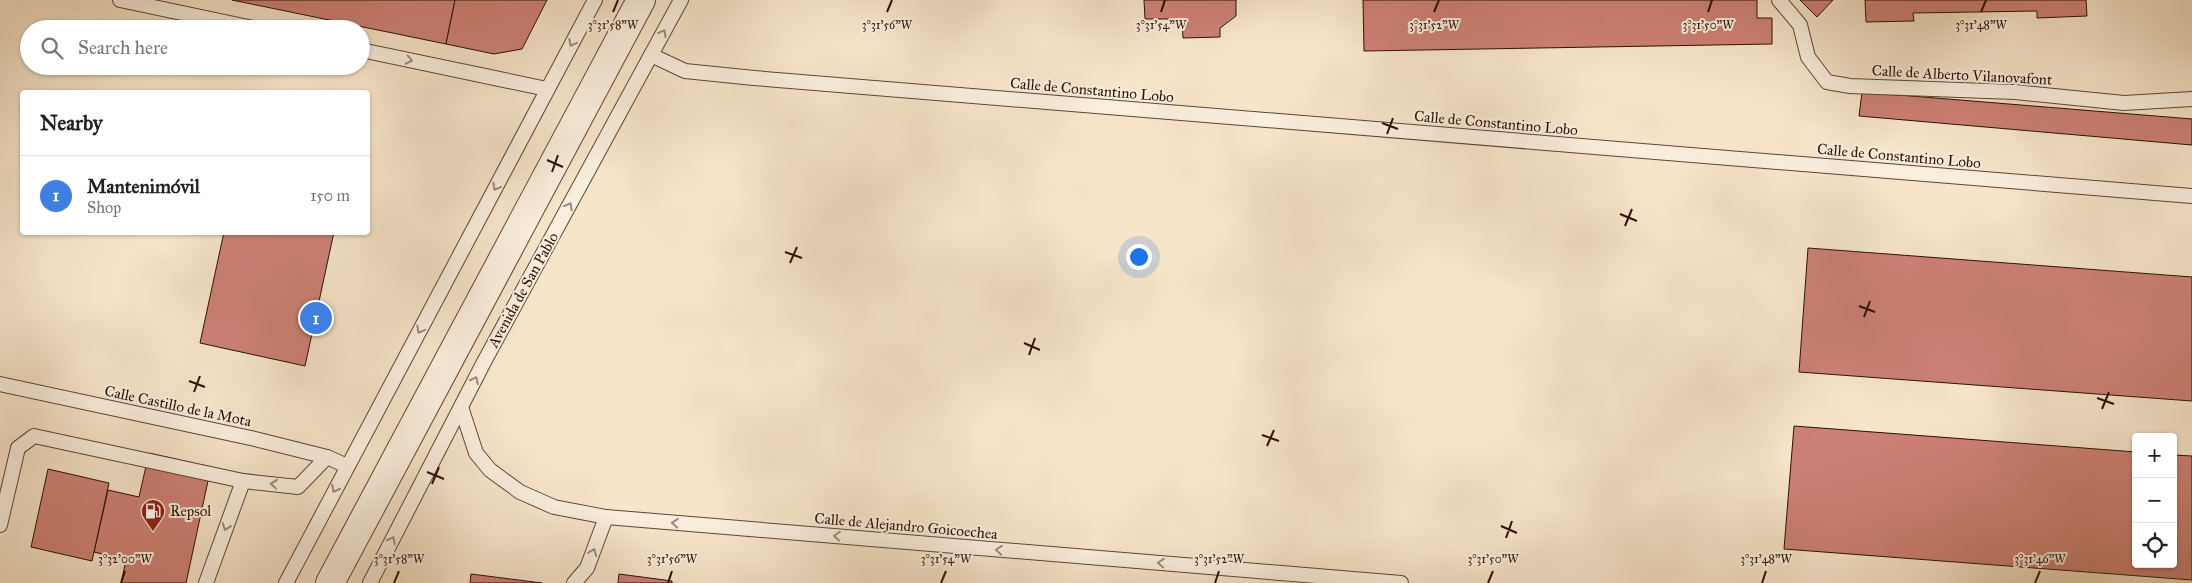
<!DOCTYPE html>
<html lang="en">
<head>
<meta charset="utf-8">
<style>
	:root { --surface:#fff; --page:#f6f6f6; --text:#222; --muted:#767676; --line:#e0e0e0; --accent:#1a73e8 }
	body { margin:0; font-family:"IM FELL Great Primer",serif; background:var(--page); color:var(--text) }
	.controls { position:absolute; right:15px; bottom:15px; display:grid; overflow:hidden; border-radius:5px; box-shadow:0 1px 4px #0004 }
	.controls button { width:45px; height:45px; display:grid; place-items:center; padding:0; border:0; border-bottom:1px solid var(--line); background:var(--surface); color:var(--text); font:25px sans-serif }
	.you { position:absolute; left:1138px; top:256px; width:18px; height:18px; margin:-12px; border:4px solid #fff; border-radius:50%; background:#1a73e8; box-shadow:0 0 0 8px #1a73e833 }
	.badge { display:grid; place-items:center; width:32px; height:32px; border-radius:50%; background:var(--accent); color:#fff; font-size:16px; font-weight:700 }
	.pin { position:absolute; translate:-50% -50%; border:2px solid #fff; box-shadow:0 1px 5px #0006 }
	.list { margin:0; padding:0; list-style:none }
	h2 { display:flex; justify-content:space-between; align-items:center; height:65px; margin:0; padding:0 20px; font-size:21px }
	h2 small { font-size:16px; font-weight:400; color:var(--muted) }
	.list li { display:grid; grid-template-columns:32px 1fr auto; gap:15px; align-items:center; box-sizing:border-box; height:80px; padding:0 20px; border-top:1px solid var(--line) }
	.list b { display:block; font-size:19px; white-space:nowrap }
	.list p { margin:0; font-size:16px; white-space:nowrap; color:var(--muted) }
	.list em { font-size:16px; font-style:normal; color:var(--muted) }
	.icon { flex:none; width:28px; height:28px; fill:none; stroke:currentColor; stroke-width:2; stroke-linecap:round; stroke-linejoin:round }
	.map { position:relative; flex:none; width:2192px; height:583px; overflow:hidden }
	.search { position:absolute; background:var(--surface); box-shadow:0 1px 4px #0004; left:20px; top:20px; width:350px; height:55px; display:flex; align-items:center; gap:12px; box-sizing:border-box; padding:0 18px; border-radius:28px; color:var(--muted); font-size:19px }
	.panel { position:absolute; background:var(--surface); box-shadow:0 1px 4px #0004; left:20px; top:90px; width:350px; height:145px; border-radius:5px }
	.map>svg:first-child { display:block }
	.building { fill:#cd8175; stroke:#2b1005 }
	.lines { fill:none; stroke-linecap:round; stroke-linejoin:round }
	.service-casing { stroke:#5e4536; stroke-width:16 }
	.tertiary-casing { stroke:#5e4536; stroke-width:30 }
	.service { stroke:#faeedd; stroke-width:14 }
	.tertiary { stroke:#faeedd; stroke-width:28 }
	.oneway { stroke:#9d8a7c }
	.ticks { fill:none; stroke:#2b1005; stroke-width:2 }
	.labels { text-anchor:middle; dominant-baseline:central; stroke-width:4; stroke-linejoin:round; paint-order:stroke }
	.street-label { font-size:15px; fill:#2b1005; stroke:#faeedd }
	.poi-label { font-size:15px; fill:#2b1005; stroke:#faeedd; text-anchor:start }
	.ticks-label { font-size:12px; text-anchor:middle; fill:#2b1005; stroke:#faeedd; stroke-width:4; stroke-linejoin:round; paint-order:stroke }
</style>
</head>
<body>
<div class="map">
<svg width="2192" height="583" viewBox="0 0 2192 583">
	<rect width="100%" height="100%" fill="#f7e5ca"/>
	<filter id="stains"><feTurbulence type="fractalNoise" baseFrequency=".004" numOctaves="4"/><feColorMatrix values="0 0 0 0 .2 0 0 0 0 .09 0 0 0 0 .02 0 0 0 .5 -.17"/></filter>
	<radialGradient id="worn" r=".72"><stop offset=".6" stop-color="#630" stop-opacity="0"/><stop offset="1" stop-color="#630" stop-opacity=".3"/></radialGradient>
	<g class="building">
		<polygon points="232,0 455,0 446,44"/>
		<polygon points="455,0 547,0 522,49 494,54 446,44"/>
		<polygon points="1144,0 1236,0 1236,16 1220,28 1220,37 1183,38 1182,19 1145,19"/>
		<polygon points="1363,0 1757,0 1757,18 1772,18 1772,44 1364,51"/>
		<polygon points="1800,0 1833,0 1817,17"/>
		<polygon points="1865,0 2086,0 2087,16 2037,18 2037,11 1913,13 1914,21 1866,22"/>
		<polygon points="1862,92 2192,119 2192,145 1859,116"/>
		<polygon points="224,232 334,232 305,366 200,343"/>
		<polygon points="1808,248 2192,277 2192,401 1799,372"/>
		<polygon points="1794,426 2136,452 2136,564 2173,564 2173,455 2192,456 2192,580 1784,549"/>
		<polygon points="149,453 211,467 186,583 121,583 126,560 94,552 108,490 139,497"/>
		<polygon points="48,469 109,483 92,561 31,547"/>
		<polygon points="471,574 542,583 470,583"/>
		<polygon points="619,574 672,581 672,583 618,583"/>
	</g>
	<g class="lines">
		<g class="service-casing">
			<g id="service">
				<polyline points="120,0 258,29"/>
				<polyline points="1779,0 1800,25 1808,57 1827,82 1850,86 2015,92 2124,103 2192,99"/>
				<polyline points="361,50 547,89"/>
				<polyline points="651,55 685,71 754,78 2192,196"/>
				<polyline points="0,384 255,439 327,457 347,466"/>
				<polyline points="461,407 476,453 490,470 520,492 554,507 606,517 1401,583"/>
				<polyline points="0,525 18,448 34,436 243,481 298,487 327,457"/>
				<polyline points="206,583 243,481"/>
				<polyline points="286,583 595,0"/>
				<polyline points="370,583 485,360 681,0"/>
				<polyline points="574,583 587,568 606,517"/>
			</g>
		</g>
		<g class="tertiary-casing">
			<polyline id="tertiary" points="330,583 641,0"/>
		</g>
		<use href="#service" class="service"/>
		<use href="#tertiary" class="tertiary"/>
	</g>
	<defs><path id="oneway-chevron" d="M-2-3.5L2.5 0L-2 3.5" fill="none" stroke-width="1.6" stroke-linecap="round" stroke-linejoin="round" transform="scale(1.25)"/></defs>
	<g class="oneway">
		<use href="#oneway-chevron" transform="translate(663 33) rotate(-61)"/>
		<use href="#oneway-chevron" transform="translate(572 43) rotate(118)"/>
		<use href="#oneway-chevron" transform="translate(409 60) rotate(12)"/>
		<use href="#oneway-chevron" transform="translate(496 187) rotate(118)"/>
		<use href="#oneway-chevron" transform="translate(569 206) rotate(-61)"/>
		<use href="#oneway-chevron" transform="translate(420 330) rotate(118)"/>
		<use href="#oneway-chevron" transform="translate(475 380) rotate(-63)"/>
		<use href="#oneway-chevron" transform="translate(274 484) rotate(-174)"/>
		<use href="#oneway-chevron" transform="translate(335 489) rotate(117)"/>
		<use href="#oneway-chevron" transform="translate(675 523) rotate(-175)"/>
		<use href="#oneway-chevron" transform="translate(226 527) rotate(110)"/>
		<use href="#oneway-chevron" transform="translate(837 536) rotate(-175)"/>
		<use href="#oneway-chevron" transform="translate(392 540) rotate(-63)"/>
		<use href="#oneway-chevron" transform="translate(999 550) rotate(-175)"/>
		<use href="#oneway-chevron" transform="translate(593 552) rotate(-69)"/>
		<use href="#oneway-chevron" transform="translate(1161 563) rotate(-175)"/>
	</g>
	<path class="ticks" d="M613 12 618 0M887 12 892 0M1161 12 1165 0M1434 12 1439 0M1708 12 1712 0M1981 12 1986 0M1382 123 1398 129M1387 134 1393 118M547 160 563 167M552 172 558 155M1620 214 1637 221M1625 226 1632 209M785 252 802 258M790 263 797 247M1859 306 1875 312M1864 317 1870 301M1024 343 1040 350M1029 355 1035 338M189 381 205 387M194 392 200 376M2097 398 2114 404M2102 409 2109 392M1262 435 1279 441M1267 446 1274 430M427 472 444 479M432 484 439 467M1501 526 1517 533M1506 538 1512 521M121 583 125 571M394 583 399 571M668 583 672 571M941 583 946 571M1215 583 1219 571M1488 583 1493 571M1762 583 1766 571M2035 583 2040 571"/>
	<defs>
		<g id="fuel-pin" transform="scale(1.25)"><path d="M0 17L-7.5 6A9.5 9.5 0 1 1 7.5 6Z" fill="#8f2418" stroke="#faeedd"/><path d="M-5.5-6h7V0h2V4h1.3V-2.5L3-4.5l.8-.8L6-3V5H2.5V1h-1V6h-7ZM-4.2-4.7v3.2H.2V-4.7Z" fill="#fff"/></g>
	</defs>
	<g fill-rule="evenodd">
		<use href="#fuel-pin" x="153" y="511"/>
	</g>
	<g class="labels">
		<g class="street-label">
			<text transform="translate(1962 75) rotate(3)">Calle de Alberto Vilanovafont</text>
			<text transform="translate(1092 90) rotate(5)">Calle de Constantino Lobo</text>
			<text transform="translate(1496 123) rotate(5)">Calle de Constantino Lobo</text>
			<text transform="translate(1899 156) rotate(5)">Calle de Constantino Lobo</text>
			<text transform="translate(523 290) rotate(-61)">Avenida de San Pablo</text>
			<text transform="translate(178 406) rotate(12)">Calle Castillo de la Mota</text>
			<text transform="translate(906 526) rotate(5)">Calle de Alejandro Goicoechea</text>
		</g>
		<g class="poi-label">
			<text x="170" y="511">Repsol</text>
		</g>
	</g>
	<g class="ticks-label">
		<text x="887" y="29">3°31'56"W</text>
		<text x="1434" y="29">3°31'52"W</text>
		<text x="1708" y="29">3°31'50"W</text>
		<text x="613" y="29">3°31'58"W</text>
		<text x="1161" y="29">3°31'54"W</text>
		<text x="1981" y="29">3°31'48"W</text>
		<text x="125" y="563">3°32'00"W</text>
		<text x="399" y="563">3°31'58"W</text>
		<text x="672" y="563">3°31'56"W</text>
		<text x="946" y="563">3°31'54"W</text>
		<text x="1219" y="563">3°31'52"W</text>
		<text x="1493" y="563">3°31'50"W</text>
		<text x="1766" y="563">3°31'48"W</text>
		<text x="2040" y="563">3°31'46"W</text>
	</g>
	<rect width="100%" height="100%" filter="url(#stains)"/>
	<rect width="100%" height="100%" fill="url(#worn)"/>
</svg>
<div class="controls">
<button>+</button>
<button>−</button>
<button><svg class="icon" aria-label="locate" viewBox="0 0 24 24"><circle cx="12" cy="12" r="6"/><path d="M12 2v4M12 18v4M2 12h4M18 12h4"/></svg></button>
</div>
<div class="you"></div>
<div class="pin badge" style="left:316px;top:318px;background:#3f7fe0">1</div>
<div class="search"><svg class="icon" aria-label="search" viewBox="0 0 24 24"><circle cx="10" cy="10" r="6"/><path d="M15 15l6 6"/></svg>Search here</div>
<section class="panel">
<h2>Nearby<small></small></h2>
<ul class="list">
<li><span class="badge" style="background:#3f7fe0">1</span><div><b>Mantenimóvil</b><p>Shop</p></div><em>150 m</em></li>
</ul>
</section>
</div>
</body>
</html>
